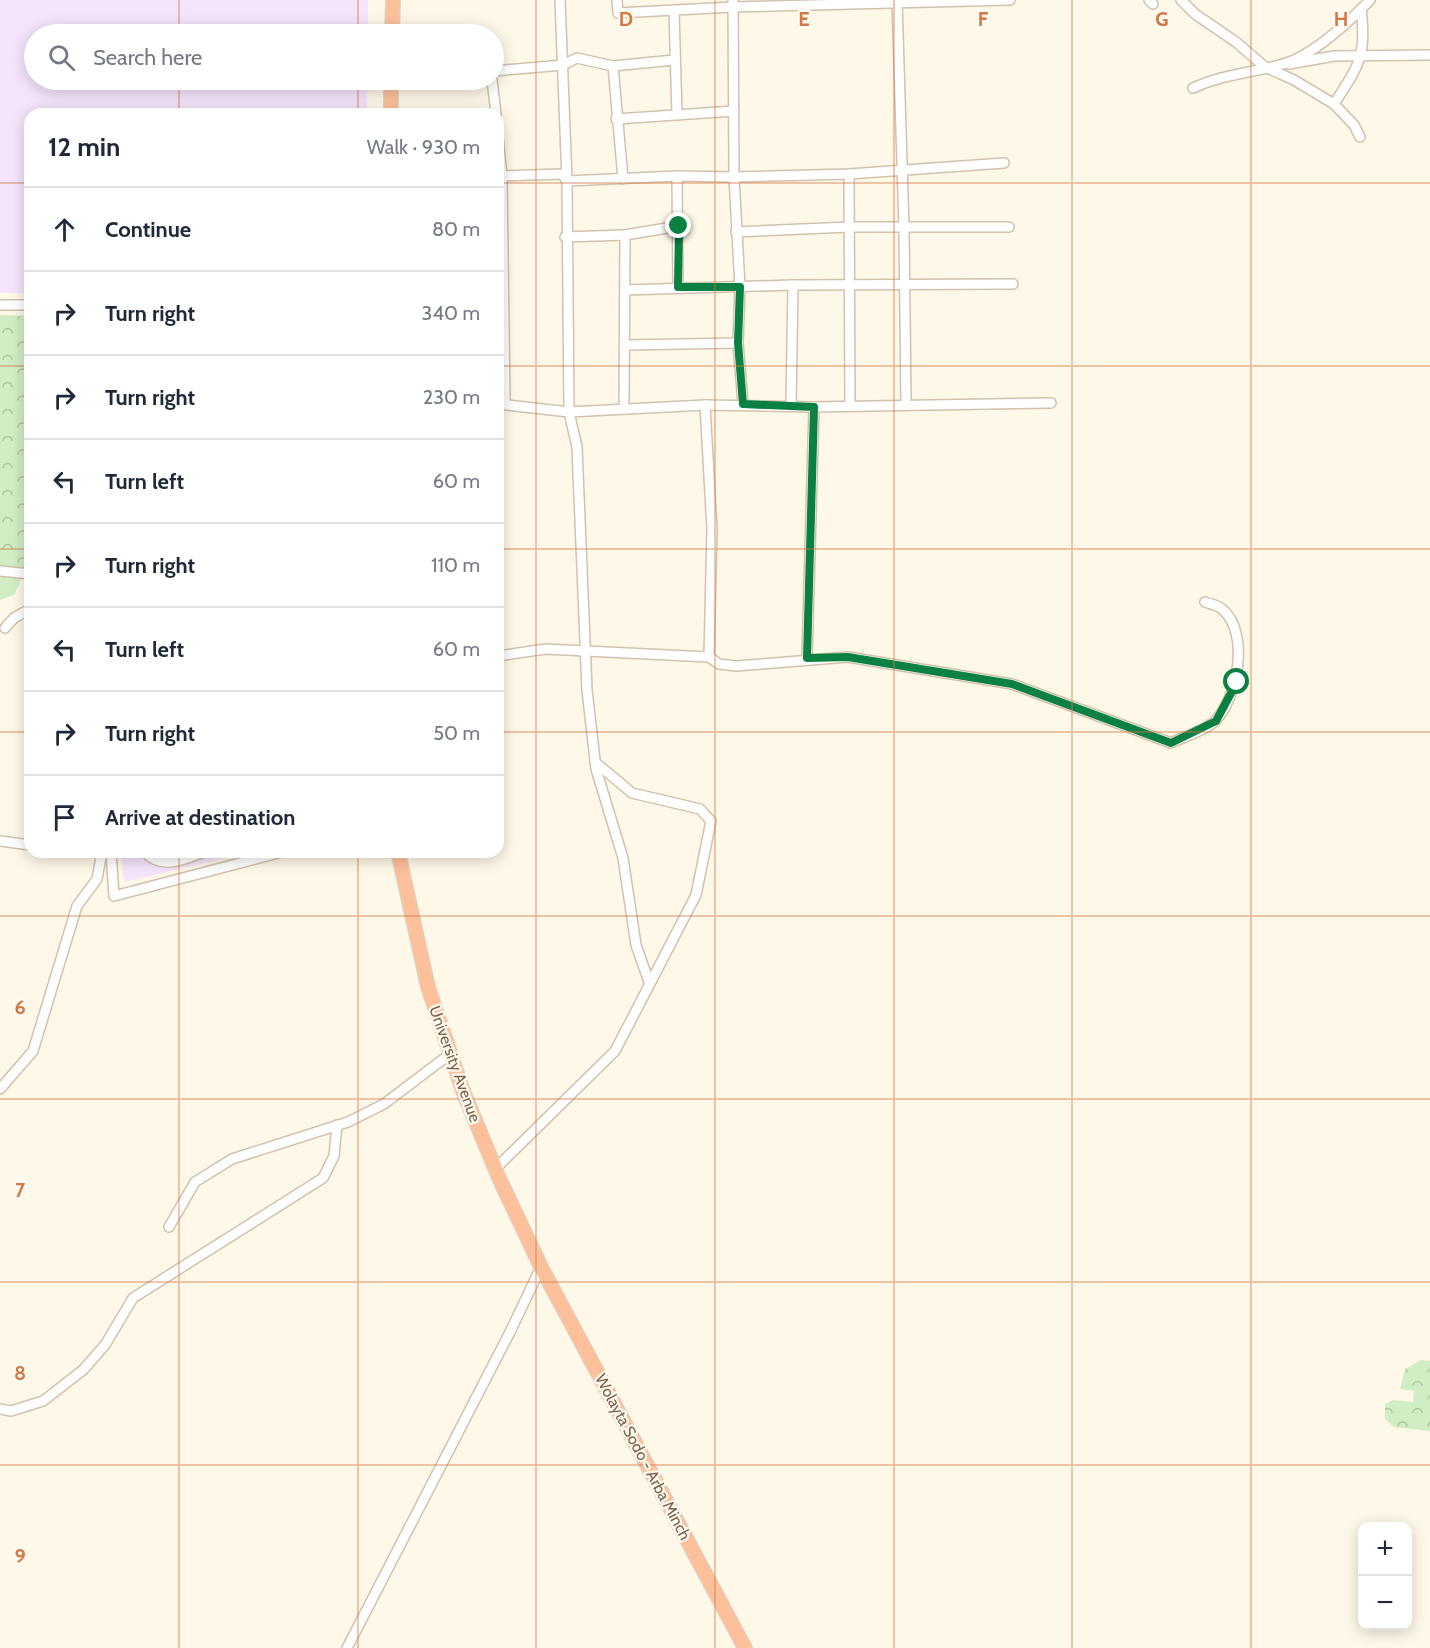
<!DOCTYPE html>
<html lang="en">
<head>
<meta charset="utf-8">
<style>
	:root { --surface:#fff; --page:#f2f2f3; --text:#1f2937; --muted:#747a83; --line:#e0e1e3 }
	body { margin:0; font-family:Cabin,sans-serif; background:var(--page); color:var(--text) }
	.controls { position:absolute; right:18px; bottom:18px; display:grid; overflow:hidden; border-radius:12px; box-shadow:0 3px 15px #0003 }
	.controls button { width:54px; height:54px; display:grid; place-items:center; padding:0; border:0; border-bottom:2px solid var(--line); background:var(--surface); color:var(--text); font:30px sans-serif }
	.stop { position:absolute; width:18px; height:18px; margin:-14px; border:4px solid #0b8043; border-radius:50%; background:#fff }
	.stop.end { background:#0b8043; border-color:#fff; box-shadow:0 2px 6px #0008 }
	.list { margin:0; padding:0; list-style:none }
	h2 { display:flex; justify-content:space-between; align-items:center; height:78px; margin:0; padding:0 24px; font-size:26px }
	h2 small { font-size:20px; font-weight:400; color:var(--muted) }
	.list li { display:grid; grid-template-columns:39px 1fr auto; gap:18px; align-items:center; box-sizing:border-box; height:84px; padding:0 24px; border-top:2px solid var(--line) }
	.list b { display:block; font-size:22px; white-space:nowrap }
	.list em { font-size:20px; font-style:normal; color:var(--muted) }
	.icon { flex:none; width:33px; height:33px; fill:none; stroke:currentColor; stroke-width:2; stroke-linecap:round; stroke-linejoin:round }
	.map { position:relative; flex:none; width:1430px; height:1648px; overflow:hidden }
	.search { position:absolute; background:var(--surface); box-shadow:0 3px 15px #0003; left:24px; top:24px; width:480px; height:66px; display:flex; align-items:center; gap:15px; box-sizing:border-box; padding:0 21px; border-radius:33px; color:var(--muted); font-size:22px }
	.panel { position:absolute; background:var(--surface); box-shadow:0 3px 15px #0003; left:24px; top:108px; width:480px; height:750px; border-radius:18px }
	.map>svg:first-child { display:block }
	.education { fill:#f5e4fb }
	.forest { fill:url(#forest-crowns) }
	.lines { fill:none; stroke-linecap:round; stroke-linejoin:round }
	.minor-casing { stroke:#d2c1ac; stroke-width:12 }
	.highway-casing { stroke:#ddd6d0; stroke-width:16 }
	.minor { stroke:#fff; stroke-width:9 }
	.highway { stroke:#fcc09b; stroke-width:14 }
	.route { stroke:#0b8043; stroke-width:8 }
	.grid { fill:none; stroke:#d37846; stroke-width:1.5; stroke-opacity:0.55 }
	.labels { text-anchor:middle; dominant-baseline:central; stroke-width:4.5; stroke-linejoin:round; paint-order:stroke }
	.street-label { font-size:16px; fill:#7b6149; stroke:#fffbf0 }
	.grid-label { font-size:20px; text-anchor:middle; font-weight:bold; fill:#d37846; stroke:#fffbf0; stroke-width:4.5; stroke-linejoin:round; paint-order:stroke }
</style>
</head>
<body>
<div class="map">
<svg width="1430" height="1648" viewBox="0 0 1430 1648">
	<defs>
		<pattern id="forest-crowns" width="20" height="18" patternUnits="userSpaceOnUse" patternTransform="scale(1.5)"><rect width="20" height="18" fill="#d0edc4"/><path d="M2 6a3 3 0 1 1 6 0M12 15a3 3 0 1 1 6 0" fill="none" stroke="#aec3a1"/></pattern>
	</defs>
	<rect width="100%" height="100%" fill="#fef8e8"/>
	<g class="education">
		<polygon points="0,0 368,0 368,34 34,34 34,80 367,80 367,114 30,114 30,293 0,293"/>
		<polygon points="121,852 253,852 124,882"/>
	</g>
	<g class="forest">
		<polygon points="0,315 30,316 30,560 14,595 0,600"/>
		<polygon points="1421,1360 1430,1361 1430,1431 1394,1427 1385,1419 1385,1404 1393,1400 1413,1402 1414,1391 1400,1389 1405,1369"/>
	</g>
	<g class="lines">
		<g class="minor-casing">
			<g id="minor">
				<polyline points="560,0 567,181 569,412 577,447 587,690 596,769 623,858 636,945 649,982"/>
				<polyline points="617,0 618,13 733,7 1010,0"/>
				<polyline points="733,0 734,177 740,287 738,343 743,404"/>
				<polyline points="897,0 904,228 906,405"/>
				<polyline points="1149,0 1153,4"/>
				<polyline points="1181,0 1195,14 1236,42 1265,67 1294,80 1334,104 1354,125 1360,137"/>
				<polyline points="674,11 677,115"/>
				<polyline points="1289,64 1334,56 1430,55"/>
				<polyline points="613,66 623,179"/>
				<polyline points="494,71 563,65 577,58 613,66 674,60"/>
				<polyline points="492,80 496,114"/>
				<path d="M1193 88C1223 74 1252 73 1283 64 1311 57 1350 21 1370 0"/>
				<path d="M1334 104C1359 65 1367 56 1361 9"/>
				<polyline points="616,119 734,111"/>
				<polyline points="498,137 502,176 505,404"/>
				<polyline points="849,174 850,405"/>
				<polyline points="502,176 562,174 567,181 677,176 734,177 849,174 1004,163"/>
				<polyline points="677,176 678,287"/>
				<polyline points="736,232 849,227 1009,227"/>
				<polyline points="625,235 679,226"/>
				<polyline points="565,237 625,235 624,409"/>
				<polyline points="625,290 793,285 1013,284"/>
				<polyline points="0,305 30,305"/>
				<polyline points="626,345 738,343"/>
				<polyline points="498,404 569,412 705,405 814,407 1051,403"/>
				<polyline points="705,405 712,529 709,657"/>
				<polyline points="791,405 793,285"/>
				<polyline points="0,571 30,574"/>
				<polyline points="5,628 14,618 30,609"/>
				<path d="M498 656 545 649 709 657 719 664 736 666 848 657 1012 684 1171 743C1183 737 1207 730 1216 720 1238 696 1250 632 1222 609 1218 605 1210 604 1205 602"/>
				<polyline points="807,658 814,407"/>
				<polyline points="0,841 30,845"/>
				<polyline points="111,852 114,896 282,852"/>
				<path d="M145 852C162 871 185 859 204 852"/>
				<polyline points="0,1089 33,1051 77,906 97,879 102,852"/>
				<polyline points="495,1169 615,1051 696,895 711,821 700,809 632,793 595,762"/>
				<polyline points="169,1227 195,1182 232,1159 348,1122 384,1104 450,1054"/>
				<polyline points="0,1409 11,1411 43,1401 83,1370 105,1345 133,1298 323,1178 334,1156 337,1125"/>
				<polyline points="347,1648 510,1332 541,1267"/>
			</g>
		</g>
		<g class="highway-casing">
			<g id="highway">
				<polyline points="392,34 393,0"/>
				<polyline points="391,114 391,80"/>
				<polyline points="398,852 428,987 463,1091 499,1178 541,1267 745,1648"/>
			</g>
		</g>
		<use href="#minor" class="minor"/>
		<use href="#highway" class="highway"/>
	</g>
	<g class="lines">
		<polyline class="route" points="679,226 678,287 740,287 738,343 743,404 814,407 807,658 848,657 1012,684 1171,743 1216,721 1237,682"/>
	</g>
	<path class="grid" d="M179 0V34M358 0V34M536 0V1648M715 0V1648M894 0V1648M1072 0V1648M1251 0V1648M179 80V114M358 80V114M0 183H30M498 183H1430M0 366H30M498 366H1430M0 549H30M498 549H1430M0 732H30M498 732H1430M179 852V1648M358 852V1648M0 916H1430M0 1099H1430M0 1282H1430M0 1465H1430"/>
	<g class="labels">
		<g class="street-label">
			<text transform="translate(455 1064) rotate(70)">University Avenue</text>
			<text transform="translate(643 1457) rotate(62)">Wolayta Sodo - Arba Minch</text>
		</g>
	</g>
	<g class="grid-label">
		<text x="626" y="26">D</text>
		<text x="804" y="26">E</text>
		<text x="983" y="26">F</text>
		<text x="1162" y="26">G</text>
		<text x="1341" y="26">H</text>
		<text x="20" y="1014">6</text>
		<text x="20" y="1197">7</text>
		<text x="20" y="1380">8</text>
		<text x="20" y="1563">9</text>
	</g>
</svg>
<div class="controls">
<button>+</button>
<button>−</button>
</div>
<div class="stop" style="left:1237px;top:682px"></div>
<div class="stop end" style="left:679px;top:226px"></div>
<div class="search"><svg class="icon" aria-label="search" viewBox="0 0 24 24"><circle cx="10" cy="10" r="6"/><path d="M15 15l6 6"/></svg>Search here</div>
<section class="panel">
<h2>12 min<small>Walk · 930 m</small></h2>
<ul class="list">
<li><svg class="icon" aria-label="ahead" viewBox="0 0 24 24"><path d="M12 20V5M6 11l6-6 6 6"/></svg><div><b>Continue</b></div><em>80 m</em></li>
<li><svg class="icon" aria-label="right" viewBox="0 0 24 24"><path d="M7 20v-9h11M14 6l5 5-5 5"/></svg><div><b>Turn right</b></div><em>340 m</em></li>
<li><svg class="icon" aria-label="right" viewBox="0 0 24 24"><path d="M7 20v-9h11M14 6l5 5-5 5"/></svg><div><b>Turn right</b></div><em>230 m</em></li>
<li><svg class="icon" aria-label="left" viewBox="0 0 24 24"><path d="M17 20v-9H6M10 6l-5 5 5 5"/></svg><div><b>Turn left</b></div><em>60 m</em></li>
<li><svg class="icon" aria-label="right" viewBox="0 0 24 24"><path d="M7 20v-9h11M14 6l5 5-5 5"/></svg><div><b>Turn right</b></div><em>110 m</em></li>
<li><svg class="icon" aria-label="left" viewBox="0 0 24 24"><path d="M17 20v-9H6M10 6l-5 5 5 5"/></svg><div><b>Turn left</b></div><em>60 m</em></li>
<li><svg class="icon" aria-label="right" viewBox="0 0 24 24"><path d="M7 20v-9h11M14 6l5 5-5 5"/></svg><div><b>Turn right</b></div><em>50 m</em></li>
<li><svg class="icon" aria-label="arrive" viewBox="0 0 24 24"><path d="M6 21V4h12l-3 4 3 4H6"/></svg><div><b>Arrive at destination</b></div></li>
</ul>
</section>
</div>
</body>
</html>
